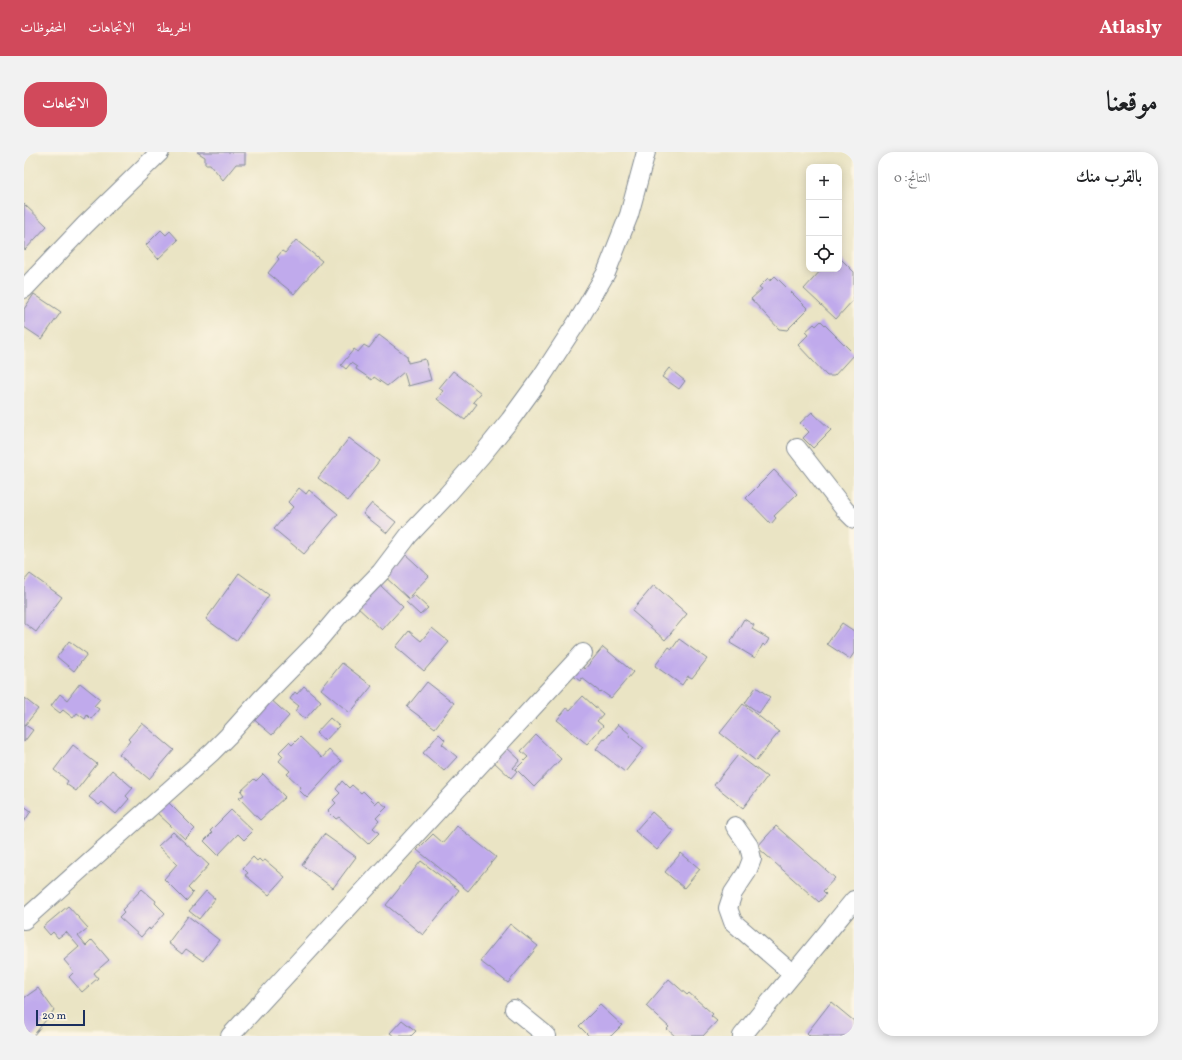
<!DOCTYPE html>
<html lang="ar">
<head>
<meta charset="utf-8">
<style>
	:root { --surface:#fff; --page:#f2f2f2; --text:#202124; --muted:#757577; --line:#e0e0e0; --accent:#d1495b }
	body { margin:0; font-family:Vollkorn,Amiri,serif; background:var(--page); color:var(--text); direction:rtl }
	.controls { position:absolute; right:12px; top:12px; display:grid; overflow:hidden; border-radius:8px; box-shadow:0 2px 10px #0003 }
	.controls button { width:36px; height:36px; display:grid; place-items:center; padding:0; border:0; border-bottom:1px solid var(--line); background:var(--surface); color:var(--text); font:20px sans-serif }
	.scale { position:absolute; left:12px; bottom:10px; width:49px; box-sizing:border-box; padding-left:4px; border:2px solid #1b2f5e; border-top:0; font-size:11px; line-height:14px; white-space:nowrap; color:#1b2f5e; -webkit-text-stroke:3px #fcf5e5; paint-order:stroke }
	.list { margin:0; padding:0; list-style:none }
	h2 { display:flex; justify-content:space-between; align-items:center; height:52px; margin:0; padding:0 16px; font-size:17px }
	h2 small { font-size:13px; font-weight:400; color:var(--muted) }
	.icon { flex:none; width:22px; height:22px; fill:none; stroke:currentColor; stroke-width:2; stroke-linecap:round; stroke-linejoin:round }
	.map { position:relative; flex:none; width:830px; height:884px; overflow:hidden; direction:ltr; border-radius:16px }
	header { display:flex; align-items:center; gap:24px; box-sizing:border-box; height:56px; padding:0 20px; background:var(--accent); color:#fff }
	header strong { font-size:19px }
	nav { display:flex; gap:22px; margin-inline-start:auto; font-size:14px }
	.intro { display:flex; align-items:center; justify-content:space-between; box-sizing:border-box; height:96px; padding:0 24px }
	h1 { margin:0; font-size:28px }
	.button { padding:10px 18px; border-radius:16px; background:var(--accent); color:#fff; font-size:14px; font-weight:700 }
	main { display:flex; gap:24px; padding:0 24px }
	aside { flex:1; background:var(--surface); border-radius:16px; box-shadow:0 2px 10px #0003 }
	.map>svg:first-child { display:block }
	.building { fill:#c0aaec }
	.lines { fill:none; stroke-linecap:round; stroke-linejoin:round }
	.minor-casing { stroke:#828a91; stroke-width:20 }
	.minor { stroke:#fff; stroke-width:18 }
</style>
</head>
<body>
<header>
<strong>Atlasly</strong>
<nav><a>الخريطة</a><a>الاتجاهات</a><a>المحفوظات</a></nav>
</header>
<div class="intro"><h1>موقعنا</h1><a class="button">الاتجاهات</a></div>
<main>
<aside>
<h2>بالقرب منك<small>النتائج: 0</small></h2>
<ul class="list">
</ul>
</aside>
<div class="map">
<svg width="830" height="884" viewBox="0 0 830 884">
	<rect width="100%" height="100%" fill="#fcf5e5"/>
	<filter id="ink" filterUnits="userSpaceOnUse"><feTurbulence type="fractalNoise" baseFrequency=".025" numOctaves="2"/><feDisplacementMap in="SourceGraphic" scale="8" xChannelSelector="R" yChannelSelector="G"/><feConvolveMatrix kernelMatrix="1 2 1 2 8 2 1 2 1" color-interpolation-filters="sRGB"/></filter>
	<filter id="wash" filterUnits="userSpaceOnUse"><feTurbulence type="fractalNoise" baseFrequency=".012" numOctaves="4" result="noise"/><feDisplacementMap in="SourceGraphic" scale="16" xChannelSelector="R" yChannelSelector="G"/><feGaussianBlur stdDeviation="0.9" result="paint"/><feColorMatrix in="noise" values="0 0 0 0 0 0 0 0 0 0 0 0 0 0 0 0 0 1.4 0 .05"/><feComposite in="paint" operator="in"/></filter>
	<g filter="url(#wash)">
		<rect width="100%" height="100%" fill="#eae4c4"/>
		<g id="blocks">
			<g class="building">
				<polygon points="173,0 221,0 221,12 212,12 199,28 186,12 181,12 181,5"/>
				<polygon points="0,52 23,74 1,98 0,96"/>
				<polygon points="137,78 142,83 146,79 154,88 134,107 122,93"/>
				<polygon points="272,88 298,109 270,142 244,121 255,107 253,105 258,99 261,101"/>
				<polygon points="815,105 830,120 830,147 812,167 780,137 798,117 815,117"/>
				<polygon points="751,124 784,157 763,178 755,177 727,147 738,137 735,135 744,126 746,129"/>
				<polygon points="10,142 37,160 18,187 0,175 0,157"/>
				<polygon points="797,169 830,202 810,224 803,224 774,193 784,183 781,180 790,172 792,174"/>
				<polygon points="355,183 383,204 384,211 401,207 407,228 384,234 380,220 363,234 350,225 348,228 332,217 333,215 327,211 322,217 317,213 330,197 334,200 340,193 345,196"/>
				<polygon points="645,216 661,229 655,237 638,225"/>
				<polygon points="429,219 457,241 449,250 453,252 441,268 413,247 419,239 415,236"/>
				<polygon points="788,260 807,278 789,296 779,286 785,280 776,271"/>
				<polygon points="325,286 355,309 324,349 294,326"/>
				<polygon points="750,318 773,342 750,364 752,366 747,372 722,346"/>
				<polygon points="275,336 282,342 285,338 314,362 280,402 250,377 269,355 264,350"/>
				<polygon points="348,351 372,370 363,381 339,362"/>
				<polygon points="380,401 405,424 384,446 359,423"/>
				<polygon points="215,421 245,443 212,489 182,467"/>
				<polygon points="6,422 38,445 12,480 0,471 0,429"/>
				<polygon points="354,431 379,455 358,478 332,454"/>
				<polygon points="630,433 663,462 641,488 608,459"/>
				<polygon points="390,443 404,456 396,463 382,450"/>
				<polygon points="720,467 730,473 728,477 745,487 741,494 739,492 731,506 706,491"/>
				<polygon points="818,471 830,479 830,501 826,507 803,492"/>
				<polygon points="408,476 425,490 400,519 372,495 385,479 397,489"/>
				<polygon points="655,487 683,507 668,526 664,524 658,533 631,514 645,495 648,497"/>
				<polygon points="45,489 63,502 50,519 33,505"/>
				<polygon points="579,495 609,520 587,546 577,539 576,540 558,526 556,529 548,523 556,513 561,517"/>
				<polygon points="318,511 348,534 326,561 297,537"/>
				<polygon points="403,530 430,551 411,576 383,555"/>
				<polygon points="56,531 76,547 70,554 75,557 67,567 63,563 61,567 53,561 49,566 39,558 36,561 27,554 36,542 43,548"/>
				<polygon points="280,534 297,549 281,567 271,559 275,554 266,547 271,540 273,542"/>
				<polygon points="732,535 746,545 735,561 721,551"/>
				<polygon points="559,544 579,562 573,569 579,574 563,592 533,568 543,556 546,558"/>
				<polygon points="244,545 265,564 248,583 227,565"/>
				<polygon points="0,546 14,557 1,573 9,578 0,590"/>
				<polygon points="719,552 755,580 732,609 696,581"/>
				<polygon points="306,566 315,574 301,589 292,581"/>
				<polygon points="118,571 150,598 125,627 95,602 106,589 104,587"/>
				<polygon points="594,572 606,582 605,584 620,596 601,620 572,597 580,587 581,588"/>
				<polygon points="415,582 421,588 418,592 433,605 420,619 399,601"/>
				<polygon points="512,583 537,607 510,635 492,617 504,605 497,599"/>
				<polygon points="276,585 298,606 305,598 317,609 283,646 275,638 277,635 263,622 266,619 255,609 259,604 255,600 265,590 268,593"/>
				<polygon points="49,593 73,612 52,639 42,632 44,629 30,618"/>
				<polygon points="482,595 496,608 489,616 493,619 487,626 469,609"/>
				<polygon points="714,603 743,625 719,656 690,633"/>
				<polygon points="88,618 109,636 102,644 105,647 92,662 78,650 75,653 65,645"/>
				<polygon points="239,622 261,645 236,668 215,646 220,643 217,639 230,627 232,629"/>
				<polygon points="318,629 325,636 328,633 337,641 339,639 352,652 355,649 363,655 352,666 355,669 349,676 355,681 344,692 315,665 312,667 304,659 312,651 309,648 316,641 312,637"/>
				<polygon points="143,649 171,677 161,687 132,660"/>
				<polygon points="0,654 7,659 0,670"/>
				<polygon points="207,658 229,679 220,688 214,682 194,703 180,689 188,681 186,679"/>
				<polygon points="628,660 649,679 633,698 611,679"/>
				<polygon points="433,674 472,705 444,739 393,698 409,682 419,691"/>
				<polygon points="752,674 811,726 799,739 802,742 795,750 733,695"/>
				<polygon points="149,680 185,713 164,736 169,741 162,749 140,727 153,712 134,694"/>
				<polygon points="300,682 332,705 309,736 278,713"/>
				<polygon points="657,701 676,717 660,736 641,720"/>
				<polygon points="229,705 233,709 235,707 238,710 241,708 261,725 245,743 221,723 224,721 219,716"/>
				<polygon points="397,709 435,738 399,783 362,753"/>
				<polygon points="118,737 132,749 131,751 141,761 126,778 125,776 117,785 95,765 100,760 98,758"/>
				<polygon points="182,739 191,747 175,767 165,759"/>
				<polygon points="44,754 64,776 54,784 62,794 68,788 85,808 70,821 74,826 58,840 45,825 50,820 40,808 55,795 42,780 34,786 29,780 26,783 19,775"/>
				<polygon points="164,764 195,788 179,809 162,797 158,802 144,791"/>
				<polygon points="486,772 514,794 484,831 456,809"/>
				<polygon points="645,827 663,843 665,841 689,862 687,864 693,869 679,884 651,884 643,877 645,875 622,854"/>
				<polygon points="14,836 30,858 9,884 6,884 0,875 0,846"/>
				<polygon points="807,850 830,869 830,880 827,884 786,884 783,881"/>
				<polygon points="576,853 598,873 587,884 565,884 555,874"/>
				<polygon points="378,868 392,879 387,884 370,884 366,881"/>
			</g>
		</g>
	</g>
	<g filter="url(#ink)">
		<use href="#blocks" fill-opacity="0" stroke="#828a91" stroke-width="1"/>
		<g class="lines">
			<g class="minor-casing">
				<g id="minor">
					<polyline points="0,137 61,73 136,0"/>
					<polyline points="773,296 821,358 830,367"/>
					<polyline points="711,674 725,694 728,707 723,720 709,741 704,756 709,770 769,822"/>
					<polyline points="0,768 188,600 204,584 238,546 291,492 317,461 357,420 385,383 423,343 457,304 486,268 518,224 557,164 582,121 605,63 622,0"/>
					<polyline points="490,857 523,884"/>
					<polyline points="206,884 559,501"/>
					<polyline points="718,884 830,748"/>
				</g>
			</g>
			<use href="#minor" class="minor"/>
		</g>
	</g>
</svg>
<div class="controls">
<button>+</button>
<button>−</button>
<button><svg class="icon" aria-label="locate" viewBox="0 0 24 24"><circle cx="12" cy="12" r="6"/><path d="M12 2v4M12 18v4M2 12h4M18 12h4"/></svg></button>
</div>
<div class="scale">20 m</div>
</div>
</main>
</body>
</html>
